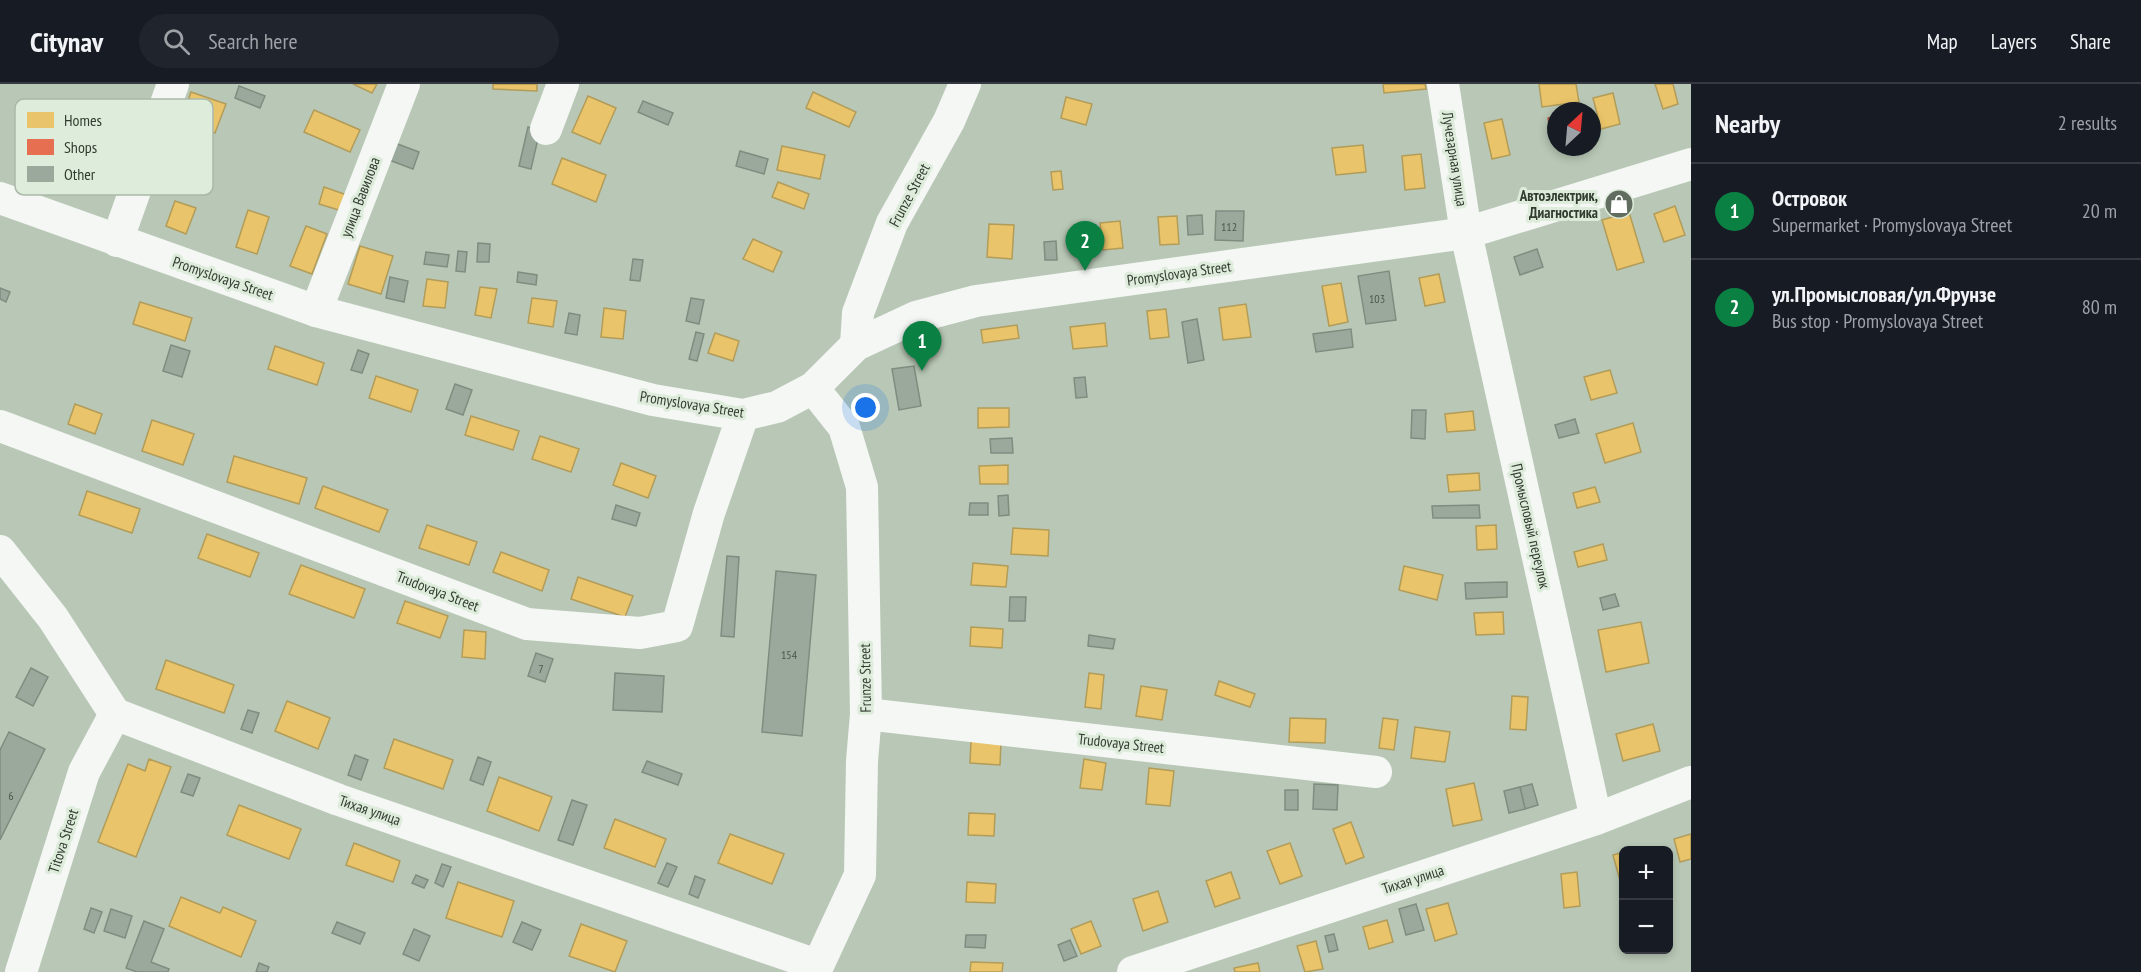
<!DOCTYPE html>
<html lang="en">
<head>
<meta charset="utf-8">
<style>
	:root { --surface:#171b24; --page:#20242c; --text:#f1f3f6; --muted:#9ea1a6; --line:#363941; --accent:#0b8043 }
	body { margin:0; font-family:"PT Sans Narrow",sans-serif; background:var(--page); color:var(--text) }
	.controls { position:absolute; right:18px; bottom:18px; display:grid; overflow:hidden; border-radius:9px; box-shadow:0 3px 9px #0003 }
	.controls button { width:54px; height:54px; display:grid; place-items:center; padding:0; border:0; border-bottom:2px solid var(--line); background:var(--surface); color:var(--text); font:30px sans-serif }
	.compass { position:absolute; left:1547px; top:18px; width:54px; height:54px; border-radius:50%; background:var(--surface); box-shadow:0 3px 9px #0003; rotate:26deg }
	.you { position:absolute; left:866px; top:324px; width:21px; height:21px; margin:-15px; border:4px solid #fff; border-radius:50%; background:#1a73e8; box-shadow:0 0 0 9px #1a73e833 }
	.badge { display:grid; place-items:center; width:39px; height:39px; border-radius:50%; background:var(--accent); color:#fff; font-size:20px; font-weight:700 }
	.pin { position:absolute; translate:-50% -50px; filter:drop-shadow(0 2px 3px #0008) }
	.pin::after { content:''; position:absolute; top:32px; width:21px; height:18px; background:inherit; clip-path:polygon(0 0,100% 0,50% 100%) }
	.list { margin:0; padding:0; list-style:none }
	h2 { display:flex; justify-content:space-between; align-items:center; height:78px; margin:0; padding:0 24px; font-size:26px }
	h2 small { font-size:20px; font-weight:400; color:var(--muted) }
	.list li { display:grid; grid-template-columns:39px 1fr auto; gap:18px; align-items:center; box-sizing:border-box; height:96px; padding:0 24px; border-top:2px solid var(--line) }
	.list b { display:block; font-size:22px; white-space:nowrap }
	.list p { margin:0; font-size:20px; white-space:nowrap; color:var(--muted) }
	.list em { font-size:20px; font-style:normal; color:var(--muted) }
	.icon { flex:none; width:33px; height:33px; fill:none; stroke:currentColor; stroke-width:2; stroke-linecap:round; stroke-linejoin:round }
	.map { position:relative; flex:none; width:1691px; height:888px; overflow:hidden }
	header { display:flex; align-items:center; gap:36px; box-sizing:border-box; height:84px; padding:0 30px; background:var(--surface); border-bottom:2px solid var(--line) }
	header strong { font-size:28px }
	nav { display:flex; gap:33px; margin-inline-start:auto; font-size:21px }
	.search { width:420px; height:54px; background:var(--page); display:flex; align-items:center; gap:15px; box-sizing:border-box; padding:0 21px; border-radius:33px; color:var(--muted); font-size:22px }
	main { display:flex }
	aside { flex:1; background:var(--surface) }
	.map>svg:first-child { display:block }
	.homes { fill:#e9c46a; stroke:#b29c59; stroke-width:1.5 }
	.shops { fill:#e76f51; stroke:#b16047; stroke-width:1.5 }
	.building { fill:#9aa99c; stroke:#7f8d81; stroke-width:1.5 }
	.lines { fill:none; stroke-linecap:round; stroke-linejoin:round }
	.minor { stroke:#f4f7f4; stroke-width:32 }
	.labels { text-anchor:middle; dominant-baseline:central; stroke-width:6; stroke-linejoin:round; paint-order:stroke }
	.number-label { font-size:12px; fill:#4c584b }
	.street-label { font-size:15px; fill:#323d30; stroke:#ddecdb }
	.poi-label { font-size:15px; font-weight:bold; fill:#323d30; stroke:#ddecdb; text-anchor:end }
	.key { fill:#ddecdb; stroke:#aab8a8; stroke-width:1.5 }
	.key-label { font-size:16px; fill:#323d30 }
</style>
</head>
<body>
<header>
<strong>Citynav</strong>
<div class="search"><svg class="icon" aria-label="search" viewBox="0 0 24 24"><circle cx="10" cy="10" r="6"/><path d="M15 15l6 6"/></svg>Search here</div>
<nav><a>Map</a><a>Layers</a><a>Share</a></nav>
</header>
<main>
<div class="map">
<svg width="1691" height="888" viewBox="0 0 1691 888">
	<rect width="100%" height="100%" fill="#b9c8b6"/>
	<g class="homes">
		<polygon points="353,0 377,0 372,9"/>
		<polygon points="493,0 537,0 537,7 493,5"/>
		<polygon points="1383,0 1425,0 1426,5 1384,9"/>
		<polygon points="1539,0 1576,0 1579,18 1542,23"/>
		<polygon points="1655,0 1673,0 1678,20 1663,25"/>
		<polygon points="191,8 226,20 215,49 181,37"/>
		<polygon points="813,8 856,28 849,43 806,24"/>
		<polygon points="1613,9 1620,40 1601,45 1593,14"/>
		<polygon points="588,12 616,24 600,60 572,48"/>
		<polygon points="1066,13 1092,20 1086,41 1061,34"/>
		<polygon points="314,26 360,46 350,68 304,48"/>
		<polygon points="1502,35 1510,71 1492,75 1484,39"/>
		<polygon points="1363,61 1366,88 1336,91 1332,64"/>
		<polygon points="782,62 825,71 820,95 777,86"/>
		<polygon points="1421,70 1425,104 1405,106 1402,72"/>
		<polygon points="562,74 606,91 596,118 552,100"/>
		<polygon points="1061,87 1063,105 1053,106 1051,88"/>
		<polygon points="778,98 809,110 804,125 772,113"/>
		<polygon points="324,103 347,111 342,127 319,120"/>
		<polygon points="175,117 196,124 186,150 166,142"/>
		<polygon points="1675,122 1685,151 1664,158 1654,130"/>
		<polygon points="248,126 269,133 257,170 236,163"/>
		<polygon points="1629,128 1644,178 1617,186 1602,136"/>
		<polygon points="1177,132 1179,160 1160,161 1158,133"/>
		<polygon points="1120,137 1123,164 1103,166 1100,139"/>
		<polygon points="989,140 1014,141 1012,175 987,173"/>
		<polygon points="306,142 327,150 312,190 290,182"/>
		<polygon points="753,155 782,168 773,188 743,175"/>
		<polygon points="360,162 393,172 381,210 348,200"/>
		<polygon points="1439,190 1445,218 1425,222 1419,194"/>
		<polygon points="427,195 448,198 445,224 423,222"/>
		<polygon points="1341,199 1348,238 1329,242 1322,202"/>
		<polygon points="480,203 497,205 491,234 475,231"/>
		<polygon points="532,214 557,217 553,243 528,239"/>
		<polygon points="140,218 192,234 185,257 133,240"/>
		<polygon points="1246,220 1251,253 1223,256 1219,224"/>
		<polygon points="604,224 626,227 623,255 601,253"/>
		<polygon points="1166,225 1169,253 1150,255 1147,227"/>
		<polygon points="1105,239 1107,262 1073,265 1070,243"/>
		<polygon points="1017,241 1019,254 983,259 981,246"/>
		<polygon points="715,249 739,257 733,277 708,269"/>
		<polygon points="275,262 324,279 317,301 268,285"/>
		<polygon points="1610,286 1617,309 1591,316 1584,293"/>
		<polygon points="376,292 418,306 411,328 369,314"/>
		<polygon points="75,320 102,330 95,350 68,340"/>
		<polygon points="978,324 1009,324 1009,343 978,344"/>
		<polygon points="1473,327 1475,346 1447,348 1445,330"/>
		<polygon points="471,332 519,347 513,366 465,351"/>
		<polygon points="152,336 194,350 183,381 142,367"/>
		<polygon points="1633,339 1641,368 1605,379 1596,350"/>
		<polygon points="540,352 579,365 571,388 532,375"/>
		<polygon points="234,372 307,394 299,420 227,398"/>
		<polygon points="621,379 656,392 648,414 613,401"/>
		<polygon points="1008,381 1008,400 980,400 979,382"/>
		<polygon points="1479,389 1480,406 1449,408 1447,391"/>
		<polygon points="323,402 388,426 379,448 315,424"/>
		<polygon points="1595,403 1600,418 1577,424 1573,409"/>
		<polygon points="87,407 140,425 132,449 79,431"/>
		<polygon points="427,441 477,458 469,481 419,464"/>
		<polygon points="1496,441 1497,465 1477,466 1476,442"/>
		<polygon points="1013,444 1049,446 1048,472 1011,470"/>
		<polygon points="207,450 259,469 250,493 198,474"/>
		<polygon points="1603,460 1607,476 1578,483 1574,468"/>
		<polygon points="501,468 549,486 542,507 493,488"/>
		<polygon points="973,479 1008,482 1006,503 971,501"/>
		<polygon points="301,481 365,505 354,534 289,510"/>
		<polygon points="1404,482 1443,491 1437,516 1399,506"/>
		<polygon points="578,493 633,512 625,533 571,515"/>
		<polygon points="405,517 448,532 440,554 397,539"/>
		<polygon points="1503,528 1504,550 1476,551 1474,529"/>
		<polygon points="1641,538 1649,579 1606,588 1598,546"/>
		<polygon points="971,543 1003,545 1002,564 970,562"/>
		<polygon points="464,546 486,548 485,575 462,573"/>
		<polygon points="166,576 234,601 224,629 156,605"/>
		<polygon points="1089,589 1104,591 1101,625 1085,623"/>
		<polygon points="1219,597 1255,610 1250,623 1215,611"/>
		<polygon points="1141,602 1167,606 1162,636 1136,632"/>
		<polygon points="1512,612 1528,613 1526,646 1510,645"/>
		<polygon points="287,617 330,634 318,665 275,647"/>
		<polygon points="1290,634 1326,635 1325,659 1289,658"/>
		<polygon points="1383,634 1398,636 1394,666 1379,664"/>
		<polygon points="1653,640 1660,667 1623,677 1616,650"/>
		<polygon points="1415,643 1450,648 1445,678 1411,674"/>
		<polygon points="394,655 453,676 443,705 384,684"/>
		<polygon points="971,656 1001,658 1000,681 970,679"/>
		<polygon points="149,675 171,683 136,773 98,758 128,680 145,687"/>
		<polygon points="1084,675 1106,679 1102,706 1080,704"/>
		<polygon points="1149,684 1174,687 1170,722 1146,720"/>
		<polygon points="499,693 552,713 539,747 487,727"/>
		<polygon points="1474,699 1482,736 1453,742 1446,705"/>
		<polygon points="239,721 301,745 289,775 227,751"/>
		<polygon points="969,729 995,730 994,752 968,751"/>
		<polygon points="615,735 666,755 655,783 604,764"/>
		<polygon points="1351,738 1364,773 1346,780 1333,745"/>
		<polygon points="730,750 784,770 772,800 718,779"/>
		<polygon points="1691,750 1691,775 1680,778 1674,755"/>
		<polygon points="354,759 400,777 393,798 346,781"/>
		<polygon points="1290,759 1302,792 1280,800 1267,767"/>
		<polygon points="1624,768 1624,803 1622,804 1613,771"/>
		<polygon points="1231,788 1240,814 1215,823 1206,797"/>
		<polygon points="1577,788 1580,822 1564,824 1561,790"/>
		<polygon points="458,798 514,817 502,853 446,834"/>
		<polygon points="967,798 996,800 995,819 966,818"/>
		<polygon points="1158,807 1168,838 1143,847 1133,815"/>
		<polygon points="181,813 220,829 223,823 256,837 241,873 169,842"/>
		<polygon points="1448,819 1457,850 1435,857 1426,825"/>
		<polygon points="1387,836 1393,858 1369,865 1363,843"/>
		<polygon points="1091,837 1101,862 1081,870 1071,845"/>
		<polygon points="581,840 627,857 615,888 569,872"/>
		<polygon points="1316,857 1323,885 1305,888 1297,862"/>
		<polygon points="971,878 1003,879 1002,888 970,888"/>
		<polygon points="1258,879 1260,888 1235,888 1234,884"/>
	</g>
	<polygon class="shops" points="1556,32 1556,59 1553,60 1548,34"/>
	<g class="building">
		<polygon points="239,2 265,12 260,24 235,14"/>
		<polygon points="643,17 673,29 668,41 638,28"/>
		<polygon points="528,43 540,46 531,85 519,82"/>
		<polygon points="395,59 419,68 413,85 389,76"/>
		<polygon points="740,67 768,75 764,90 736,82"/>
		<polygon points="1216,127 1244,127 1243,157 1215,156"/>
		<polygon points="1202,131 1203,150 1188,151 1187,132"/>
		<polygon points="1056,157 1057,176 1045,176 1044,158"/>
		<polygon points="478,159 490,160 489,178 477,178"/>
		<polygon points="1537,165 1543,183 1520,191 1514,173"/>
		<polygon points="458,167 467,168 465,188 456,187"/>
		<polygon points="426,168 449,171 447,183 424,180"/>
		<polygon points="633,175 643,176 640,197 630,196"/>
		<polygon points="1389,187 1396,236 1366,240 1358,192"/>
		<polygon points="518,188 537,191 536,201 517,198"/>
		<polygon points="390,193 408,197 404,218 386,214"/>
		<polygon points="0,204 10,208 6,218 0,215"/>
		<polygon points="691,214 704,216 699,240 686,237"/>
		<polygon points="569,229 580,231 577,251 565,249"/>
		<polygon points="1197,235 1204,276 1188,279 1182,238"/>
		<polygon points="1351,245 1353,263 1316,268 1313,250"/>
		<polygon points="696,248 704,250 697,277 689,275"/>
		<polygon points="171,261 190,267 182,293 163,287"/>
		<polygon points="358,266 369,270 362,289 351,286"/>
		<polygon points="914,282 921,322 899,326 892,285"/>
		<polygon points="1085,293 1087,313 1076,314 1074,294"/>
		<polygon points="455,300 472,306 463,331 446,325"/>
		<polygon points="1412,326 1426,326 1425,355 1411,354"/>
		<polygon points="1575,335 1579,349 1559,354 1555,341"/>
		<polygon points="1012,354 1013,369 991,369 990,355"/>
		<polygon points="1008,411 1009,431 999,432 998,412"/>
		<polygon points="970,419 988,419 988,431 969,431"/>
		<polygon points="616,421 640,429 636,442 612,435"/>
		<polygon points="1479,421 1480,434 1433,434 1432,422"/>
		<polygon points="727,472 739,473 734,553 721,552"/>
		<polygon points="776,487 816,491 802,652 762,648"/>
		<polygon points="1507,498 1507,513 1466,515 1465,499"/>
		<polygon points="1615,510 1619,522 1603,526 1600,514"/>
		<polygon points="1010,513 1026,513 1025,537 1009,537"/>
		<polygon points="1089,551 1115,555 1113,565 1088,562"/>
		<polygon points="536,569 553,575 545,598 528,592"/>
		<polygon points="31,584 48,593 33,622 16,613"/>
		<polygon points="615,589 664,592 662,628 613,626"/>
		<polygon points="248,626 259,629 252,649 241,645"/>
		<polygon points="9,648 45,665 0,756 0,666"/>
		<polygon points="355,671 368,676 361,696 348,691"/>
		<polygon points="478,673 491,678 483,701 470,696"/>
		<polygon points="647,677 682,690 678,701 642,688"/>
		<polygon points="188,690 200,694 193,712 181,708"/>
		<polygon points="1314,700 1338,701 1337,726 1313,725"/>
		<polygon points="1532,700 1538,721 1525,725 1520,703"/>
		<polygon points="1520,703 1525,725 1509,729 1504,707"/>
		<rect x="1285" y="706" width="13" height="20"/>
		<polygon points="572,716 587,721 573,761 558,756"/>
		<polygon points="667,779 677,783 668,803 658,799"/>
		<polygon points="442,780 451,783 443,803 435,799"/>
		<polygon points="416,791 428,796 424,804 412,799"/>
		<polygon points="695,792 705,796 698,814 689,810"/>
		<polygon points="1416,820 1424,846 1406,851 1399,825"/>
		<polygon points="91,824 102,828 94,849 84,845"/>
		<polygon points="111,825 132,832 125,854 104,847"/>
		<polygon points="144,837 164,845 151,878 169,885 168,888 137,888 126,884"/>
		<polygon points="337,838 365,849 360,860 332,849"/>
		<polygon points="522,838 541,846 532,866 513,858"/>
		<polygon points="414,845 430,852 419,877 403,870"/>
		<polygon points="1334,850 1338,866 1329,868 1325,852"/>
		<polygon points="966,851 986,851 985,864 965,863"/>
		<polygon points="1070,856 1077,872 1064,877 1058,861"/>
		<polygon points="259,879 269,883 267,888 256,888"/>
	</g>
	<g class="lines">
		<g class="minor">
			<polyline points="1443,0 1466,149 1596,735"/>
			<polyline points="546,45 563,0"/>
			<polyline points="0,114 316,227 653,316 743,331 777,323 813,304 856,261 916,233 976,217 1466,149 1691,80"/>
			<polyline points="117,157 173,0"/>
			<polyline points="316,227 404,0"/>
			<polyline points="856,261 858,229 892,139 949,37 965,0"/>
			<polyline points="813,304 844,343 862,403 866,630 862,677 860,791 815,888"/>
			<polyline points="0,342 527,540 640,549 677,542 709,429 743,331"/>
			<polyline points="0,467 53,534 115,630 339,716 817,881"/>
			<polyline points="866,630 1376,688"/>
			<polyline points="21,888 84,688 115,630"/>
			<polyline points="1133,888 1596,735 1691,698"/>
		</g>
	</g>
	<defs>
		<g id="shop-disc" transform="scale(1.5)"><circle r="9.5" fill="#616e5f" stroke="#ddecdb"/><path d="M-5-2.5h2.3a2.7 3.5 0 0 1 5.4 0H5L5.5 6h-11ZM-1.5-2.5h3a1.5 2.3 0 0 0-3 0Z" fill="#fff"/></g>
	</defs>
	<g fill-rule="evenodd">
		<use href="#shop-disc" x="1619" y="120"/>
	</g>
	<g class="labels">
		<g class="number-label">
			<text x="1229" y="142">112</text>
			<text x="1377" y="214">103</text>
			<text x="789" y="570">154</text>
			<text x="541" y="584">7</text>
			<text x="11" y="711">6</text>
		</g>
		<g class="street-label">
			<text transform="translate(1455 75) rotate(81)">Лучезарная улица</text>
			<text transform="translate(909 111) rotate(-62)">Frunze Street</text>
			<text transform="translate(360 113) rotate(-69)">улица Вавилова</text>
			<text transform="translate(1179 189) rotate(-8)">Promyslovaya Street</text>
			<text transform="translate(223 194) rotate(19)">Promyslovaya Street</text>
			<text transform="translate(692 320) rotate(9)">Promyslovaya Street</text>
			<text transform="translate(1531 442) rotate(77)">Промысловый переулок</text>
			<text transform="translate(438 507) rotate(21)">Trudovaya Street</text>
			<text transform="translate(865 594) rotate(-91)">Frunze Street</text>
			<text transform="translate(1121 659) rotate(6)">Trudovaya Street</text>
			<text transform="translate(370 726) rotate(19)">Тихая улица</text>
			<text transform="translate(63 757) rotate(-72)">Titova Street</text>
			<text transform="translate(1413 795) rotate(-18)">Тихая улица</text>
		</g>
		<g class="poi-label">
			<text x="1598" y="111">Автоэлектрик,<tspan x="1598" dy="17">Диагностика</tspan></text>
		</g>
	</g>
	<rect x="15" y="15" width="198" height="96" rx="9" class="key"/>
	<rect x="27" y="28" width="27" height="16" fill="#e9c46a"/>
	<rect x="27" y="55" width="27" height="16" fill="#e76f51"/>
	<rect x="27" y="82" width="27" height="16" fill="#9aa99c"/>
	<g class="key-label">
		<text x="64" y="42">Homes</text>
		<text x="64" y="69">Shops</text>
		<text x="64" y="96">Other</text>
	</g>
</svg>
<div class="controls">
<button>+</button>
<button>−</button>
</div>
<svg class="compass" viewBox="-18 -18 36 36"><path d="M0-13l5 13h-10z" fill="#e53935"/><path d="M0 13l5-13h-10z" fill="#9ea1a6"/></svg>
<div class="you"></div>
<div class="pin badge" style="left:922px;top:287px">1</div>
<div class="pin badge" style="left:1085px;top:187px">2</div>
</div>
<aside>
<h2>Nearby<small>2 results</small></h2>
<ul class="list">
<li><span class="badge">1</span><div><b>Островок</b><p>Supermarket · Promyslovaya Street</p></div><em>20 m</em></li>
<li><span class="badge">2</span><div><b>ул.Промысловая/ул.Фрунзе</b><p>Bus stop · Promyslovaya Street</p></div><em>80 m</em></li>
</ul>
</aside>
</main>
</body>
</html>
